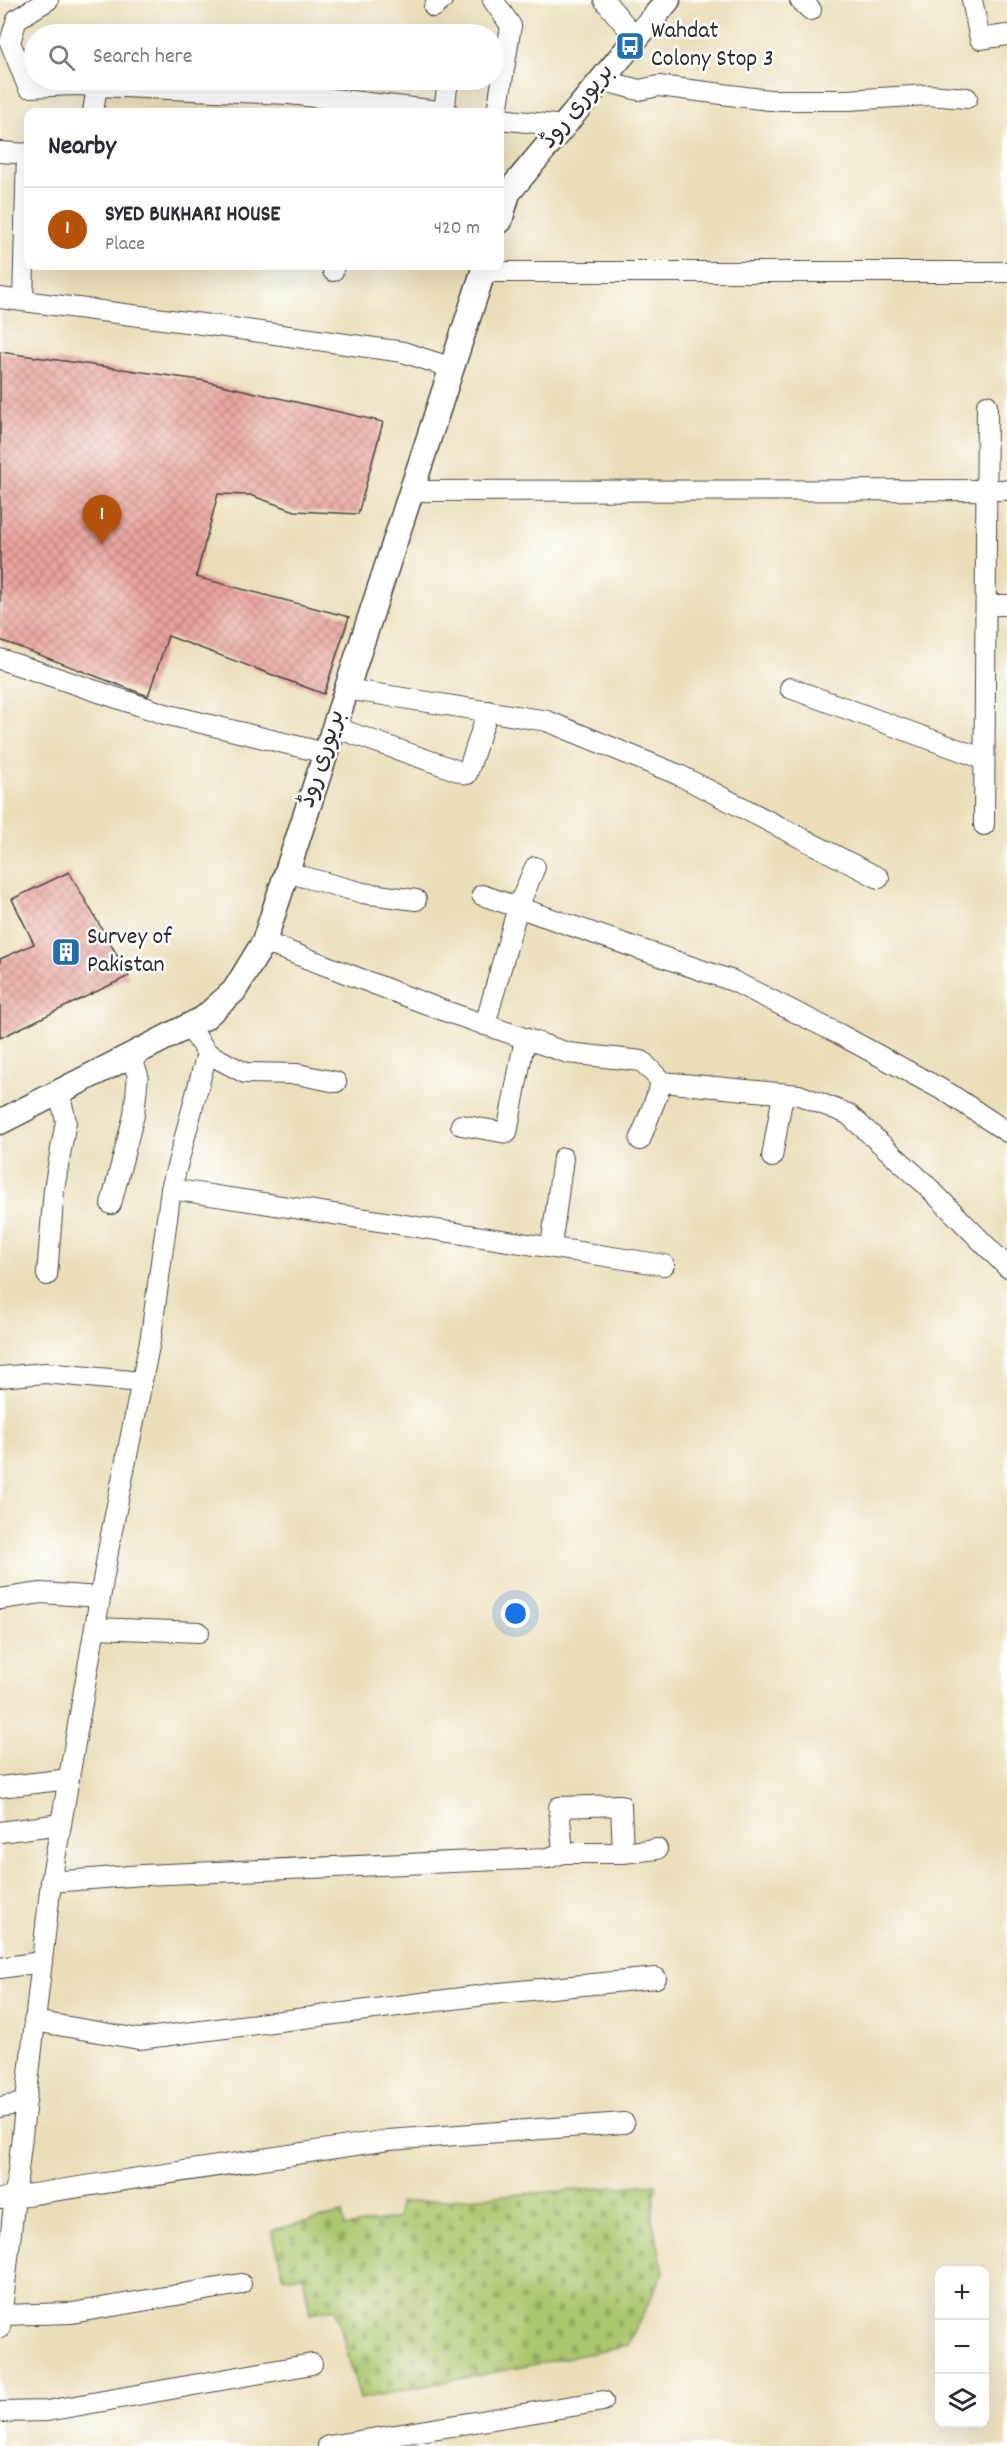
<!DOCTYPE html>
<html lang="en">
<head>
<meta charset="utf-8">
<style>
	:root { --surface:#fff; --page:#f7f7f7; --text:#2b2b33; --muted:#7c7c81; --line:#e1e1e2; --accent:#b45309 }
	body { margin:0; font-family:Dekko,"Playpen Sans Arabic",sans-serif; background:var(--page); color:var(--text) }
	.controls { position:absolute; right:18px; bottom:18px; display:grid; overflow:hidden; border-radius:12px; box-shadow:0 6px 24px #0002 }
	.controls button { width:54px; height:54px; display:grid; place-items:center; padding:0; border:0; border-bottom:2px solid var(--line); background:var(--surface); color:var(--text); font:30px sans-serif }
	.you { position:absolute; left:516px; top:1614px; width:21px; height:21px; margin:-15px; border:4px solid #fff; border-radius:50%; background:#1a73e8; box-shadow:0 0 0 9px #1a73e833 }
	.badge { display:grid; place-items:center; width:39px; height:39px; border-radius:50%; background:var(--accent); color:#fff; font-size:20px; font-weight:700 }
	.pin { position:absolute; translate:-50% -50px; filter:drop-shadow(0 2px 3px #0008) }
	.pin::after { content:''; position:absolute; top:32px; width:21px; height:18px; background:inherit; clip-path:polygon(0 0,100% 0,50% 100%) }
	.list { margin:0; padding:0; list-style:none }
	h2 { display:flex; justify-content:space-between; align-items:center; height:78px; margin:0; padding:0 24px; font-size:26px }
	h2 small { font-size:20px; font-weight:400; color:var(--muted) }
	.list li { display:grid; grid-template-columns:39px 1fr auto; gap:18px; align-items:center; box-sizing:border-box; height:84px; padding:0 24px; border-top:2px solid var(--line) }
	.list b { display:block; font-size:22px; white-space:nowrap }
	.list p { margin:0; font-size:20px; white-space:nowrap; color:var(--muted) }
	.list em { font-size:20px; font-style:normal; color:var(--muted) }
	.icon { flex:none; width:33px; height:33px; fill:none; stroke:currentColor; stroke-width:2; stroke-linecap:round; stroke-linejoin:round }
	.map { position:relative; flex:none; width:1007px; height:2446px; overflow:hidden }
	.search { position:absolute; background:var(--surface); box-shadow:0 6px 24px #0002; left:24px; top:24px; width:480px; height:66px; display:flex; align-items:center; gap:15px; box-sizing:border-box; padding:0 21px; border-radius:33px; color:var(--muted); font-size:22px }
	.panel { position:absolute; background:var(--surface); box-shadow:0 6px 24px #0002; left:24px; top:108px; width:480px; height:162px; border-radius:12px }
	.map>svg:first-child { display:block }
	.cemetery { fill:url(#cemetery-stones); stroke:#6b784c; stroke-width:1.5 }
	.building { fill:url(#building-cross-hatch) }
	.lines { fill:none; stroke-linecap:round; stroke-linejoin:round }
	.minor-casing { stroke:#484640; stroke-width:22 }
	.major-casing { stroke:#484640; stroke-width:27 }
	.minor { stroke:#fff; stroke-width:20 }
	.major { stroke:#fff; stroke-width:24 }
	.labels { text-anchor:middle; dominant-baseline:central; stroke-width:5; stroke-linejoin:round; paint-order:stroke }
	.poi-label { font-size:24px; fill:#2b2b2b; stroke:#fff; text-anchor:start }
	.street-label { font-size:24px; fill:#2b2b2b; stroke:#fff }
</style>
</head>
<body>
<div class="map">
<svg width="1007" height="2446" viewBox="0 0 1007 2446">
	<defs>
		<pattern id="cemetery-stones" width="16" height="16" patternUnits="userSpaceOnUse" patternTransform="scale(1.5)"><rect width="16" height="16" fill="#abc66d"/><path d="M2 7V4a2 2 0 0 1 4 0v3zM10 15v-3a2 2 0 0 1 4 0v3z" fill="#93aa5f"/></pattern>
		<pattern id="building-cross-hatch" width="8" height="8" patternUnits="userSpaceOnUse" patternTransform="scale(1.5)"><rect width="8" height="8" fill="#e9a39b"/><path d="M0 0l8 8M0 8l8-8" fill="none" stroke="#bd857f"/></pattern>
	</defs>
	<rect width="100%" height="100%" fill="#fff"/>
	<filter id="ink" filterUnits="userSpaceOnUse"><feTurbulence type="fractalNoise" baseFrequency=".0167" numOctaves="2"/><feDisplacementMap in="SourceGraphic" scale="12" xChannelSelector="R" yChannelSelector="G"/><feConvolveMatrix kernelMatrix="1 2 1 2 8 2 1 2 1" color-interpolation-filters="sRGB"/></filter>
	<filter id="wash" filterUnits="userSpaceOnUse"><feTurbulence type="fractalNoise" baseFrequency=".008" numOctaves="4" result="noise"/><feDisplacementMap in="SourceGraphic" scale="24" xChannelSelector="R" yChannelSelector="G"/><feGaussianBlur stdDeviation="1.35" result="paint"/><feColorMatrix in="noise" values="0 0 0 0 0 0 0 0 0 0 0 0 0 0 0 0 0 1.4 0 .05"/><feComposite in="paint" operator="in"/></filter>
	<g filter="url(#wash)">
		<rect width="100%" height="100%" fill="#eadeb9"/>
		<polygon class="cemetery" points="656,2184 652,2219 664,2272 627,2346 360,2399 335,2308 310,2313 303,2275 284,2278 272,2230 343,2213 344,2227 398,2218 399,2203"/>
		<g id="blocks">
			<g class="building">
				<polygon points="0,352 200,380 383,422 358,514 295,511 250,495 218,494 196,577 349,617 324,694 168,636 148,696 0,640"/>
				<polygon points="69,872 129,976 0,1038 0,959 34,944 12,899"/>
			</g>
		</g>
	</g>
	<g filter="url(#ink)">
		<use href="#blocks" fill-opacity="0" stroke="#484640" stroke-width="1.5"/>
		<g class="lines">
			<g class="minor-casing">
				<g id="minor">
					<polyline points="48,0 17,19 10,42 28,87 74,85 289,94 448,112"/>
					<polyline points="493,0 511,26 497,112"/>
					<polyline points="604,0 636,38"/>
					<polyline points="800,0 811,10"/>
					<polyline points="972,0 980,39 1007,35"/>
					<polyline points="434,7 442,0"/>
					<polyline points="601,80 639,90 659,86 769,100 848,100 928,95 967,98"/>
					<polyline points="93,112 97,86"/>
					<polyline points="444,112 448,80"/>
					<polyline points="500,119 563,126"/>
					<polyline points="0,152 28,154"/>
					<polyline points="333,266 333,271"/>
					<polyline points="483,272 1007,272"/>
					<polyline points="0,298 225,327 403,352 452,368"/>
					<polyline points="23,301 27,153"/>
					<polyline points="411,491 1007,490"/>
					<polyline points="986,605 1007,605"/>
					<polyline points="0,659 165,714 325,753"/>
					<polyline points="790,688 984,759"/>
					<polyline points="346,689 547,721 679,775 879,878"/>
					<polyline points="334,727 467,774 488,711"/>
					<polyline points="984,825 987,405"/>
					<polyline points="286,872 363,893 416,900"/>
					<polyline points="482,895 733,981 839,1034 950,1094 1007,1132"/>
					<polyline points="264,942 445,1011 568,1053 642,1061 662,1082 799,1095 848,1114 924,1183 1007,1267"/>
					<polyline points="485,1025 518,907 535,867"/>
					<polyline points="207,1053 245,1073 297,1074 336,1082"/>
					<polyline points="461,1125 507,1133 525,1038"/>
					<polyline points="640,1140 662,1082"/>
					<polyline points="772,1157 783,1094"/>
					<polyline points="171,1189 664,1265"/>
					<polyline points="111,1204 134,1115 138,1075 130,1056"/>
					<polyline points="551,1247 563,1158"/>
					<polyline points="47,1275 54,1189 66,1121 59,1092"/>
					<polyline points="0,1377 45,1373 142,1382"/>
					<polyline points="0,1599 41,1593 100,1597"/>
					<polyline points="95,1628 199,1632"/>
					<polyline points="0,1787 69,1779"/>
					<polyline points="0,1832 61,1824"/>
					<polyline points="623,1853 657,1849"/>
					<polyline points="51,1882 143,1875 548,1858 563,1853 559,1807 621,1805 623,1853 563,1853"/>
					<polyline points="0,1968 41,1962"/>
					<polyline points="34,2021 139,2039 500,1993 656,1978"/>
					<polyline points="0,2107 25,2103"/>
					<polyline points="0,2199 388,2140 624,2123"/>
					<polyline points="1,2315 72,2313 241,2284"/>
					<polyline points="0,2328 51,1882 110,1540 151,1336 171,1189 207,1053 189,1026"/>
					<polyline points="0,2412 47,2411 312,2364"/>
					<polyline points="328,2446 603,2401"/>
				</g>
			</g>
			<g class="major-casing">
				<g id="major">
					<polyline points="500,221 508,193 668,0"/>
					<polyline points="0,1122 204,1018 234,991 264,942 485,266"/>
				</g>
			</g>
			<use href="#minor" class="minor"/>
			<use href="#major" class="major"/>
		</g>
	</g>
	<defs>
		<g id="bus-square" transform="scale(1.5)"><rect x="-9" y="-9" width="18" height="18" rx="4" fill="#1f6fb2" stroke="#fff"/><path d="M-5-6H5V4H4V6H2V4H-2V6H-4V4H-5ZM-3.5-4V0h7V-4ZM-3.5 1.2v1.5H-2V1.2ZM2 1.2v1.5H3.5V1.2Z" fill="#fff"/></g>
		<g id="building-square" transform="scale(1.5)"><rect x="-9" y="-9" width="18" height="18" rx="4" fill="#1f6fb2" stroke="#fff"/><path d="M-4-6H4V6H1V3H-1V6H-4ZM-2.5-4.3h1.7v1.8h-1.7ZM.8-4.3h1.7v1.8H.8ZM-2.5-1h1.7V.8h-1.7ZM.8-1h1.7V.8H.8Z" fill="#fff"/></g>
	</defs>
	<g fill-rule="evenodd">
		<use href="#bus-square" x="630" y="46"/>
		<use href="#building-square" x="66" y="952"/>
	</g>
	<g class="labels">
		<g class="poi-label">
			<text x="651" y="32">Wahdat<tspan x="651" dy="28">Colony Stop 3</tspan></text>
			<text x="87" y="938">Survey of<tspan x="87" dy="28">Pakistan</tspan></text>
		</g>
		<g class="street-label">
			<text transform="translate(578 107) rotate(-51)">بریوری روڈ</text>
			<text transform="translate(323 759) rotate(-72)">بریوری روڈ</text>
		</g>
	</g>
</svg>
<div class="controls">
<button>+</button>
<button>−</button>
<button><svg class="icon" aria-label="layers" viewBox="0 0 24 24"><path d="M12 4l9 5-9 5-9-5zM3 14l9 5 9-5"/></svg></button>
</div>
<div class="you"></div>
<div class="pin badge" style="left:102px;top:545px">1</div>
<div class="search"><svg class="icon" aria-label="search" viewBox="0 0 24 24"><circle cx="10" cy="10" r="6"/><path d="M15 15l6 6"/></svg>Search here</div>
<section class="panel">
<h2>Nearby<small></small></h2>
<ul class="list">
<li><span class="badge">1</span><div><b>SYED BUKHARI HOUSE</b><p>Place</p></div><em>420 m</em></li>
</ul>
</section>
</div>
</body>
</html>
